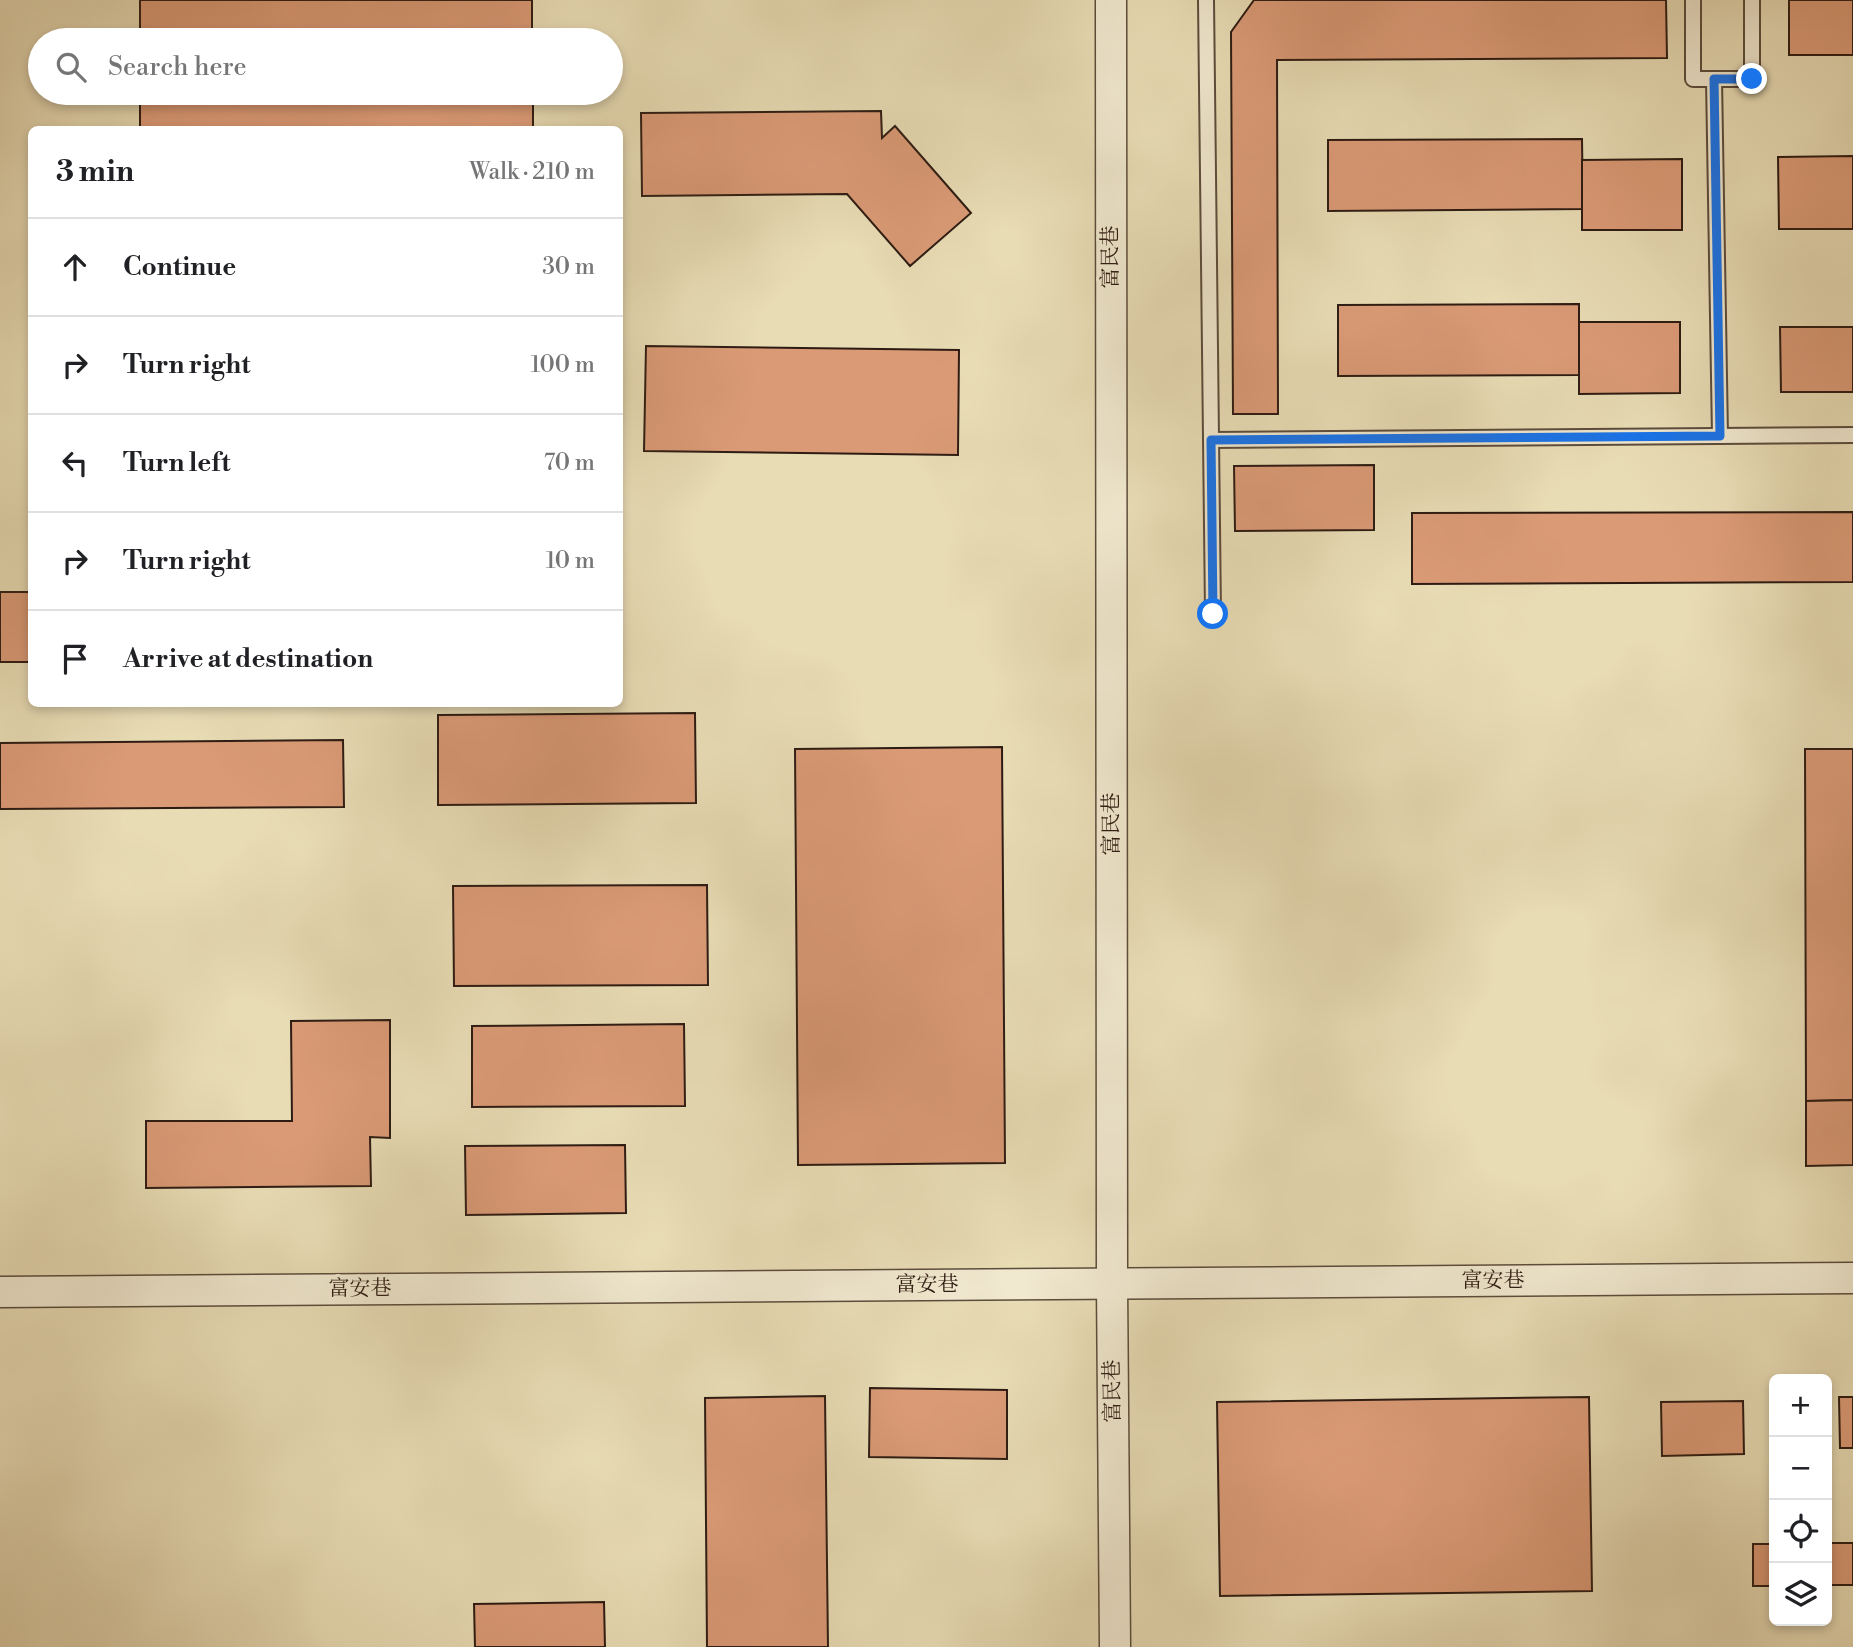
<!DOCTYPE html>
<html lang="en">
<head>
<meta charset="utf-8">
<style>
	:root { --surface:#fff; --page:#f6f6f6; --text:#202124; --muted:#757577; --line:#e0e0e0 }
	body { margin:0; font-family:"Libre Bodoni","Noto Serif SC",serif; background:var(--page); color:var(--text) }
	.controls { position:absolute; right:21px; bottom:21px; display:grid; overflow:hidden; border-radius:10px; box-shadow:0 4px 10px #0003 }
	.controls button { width:63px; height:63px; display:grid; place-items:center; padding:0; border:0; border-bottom:2px solid var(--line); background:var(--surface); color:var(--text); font:35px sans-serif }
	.stop { position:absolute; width:21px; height:21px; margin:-16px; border:5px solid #1a73e8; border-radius:50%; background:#fff }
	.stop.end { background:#1a73e8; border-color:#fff; box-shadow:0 2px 7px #0008 }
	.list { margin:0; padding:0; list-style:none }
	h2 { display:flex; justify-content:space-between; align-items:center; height:91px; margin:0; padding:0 28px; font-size:30px }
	h2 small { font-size:23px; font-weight:400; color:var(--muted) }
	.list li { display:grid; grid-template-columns:46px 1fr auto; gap:21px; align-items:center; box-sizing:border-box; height:98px; padding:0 28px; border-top:2px solid var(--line) }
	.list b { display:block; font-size:26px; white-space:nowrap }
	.list em { font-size:23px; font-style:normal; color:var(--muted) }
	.icon { flex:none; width:38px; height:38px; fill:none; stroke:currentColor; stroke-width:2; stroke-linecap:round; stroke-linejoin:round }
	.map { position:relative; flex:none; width:1853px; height:1647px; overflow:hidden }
	.search { position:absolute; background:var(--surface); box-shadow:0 4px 10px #0003; left:28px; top:28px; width:595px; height:77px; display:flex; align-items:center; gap:18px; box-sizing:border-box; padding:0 24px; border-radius:38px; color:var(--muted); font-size:26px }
	.panel { position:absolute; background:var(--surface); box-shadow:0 4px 10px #0003; left:28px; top:126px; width:595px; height:581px; border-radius:10px }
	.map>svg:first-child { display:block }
	.building { fill:#da9a76; stroke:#2e1c13; stroke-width:2 }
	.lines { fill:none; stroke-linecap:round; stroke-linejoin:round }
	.service-casing { stroke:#5c4c3c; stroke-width:18 }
	.minor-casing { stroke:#5c4c3c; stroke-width:33 }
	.service { stroke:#f0e8cf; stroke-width:14 }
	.minor { stroke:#f0e8cf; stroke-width:30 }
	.route { stroke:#1a73e8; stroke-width:9 }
	.labels { text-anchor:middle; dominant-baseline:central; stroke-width:6; stroke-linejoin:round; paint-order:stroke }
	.street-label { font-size:21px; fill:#2e1c13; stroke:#f0e8cf }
</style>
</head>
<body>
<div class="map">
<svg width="1853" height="1647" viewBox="0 0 1853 1647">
	<rect width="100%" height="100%" fill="#e8dcb5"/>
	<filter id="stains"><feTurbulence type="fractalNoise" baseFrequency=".00286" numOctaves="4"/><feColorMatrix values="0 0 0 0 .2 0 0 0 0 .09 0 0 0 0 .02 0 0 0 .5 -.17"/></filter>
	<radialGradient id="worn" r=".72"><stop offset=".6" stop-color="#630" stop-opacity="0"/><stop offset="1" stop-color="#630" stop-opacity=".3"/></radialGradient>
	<g class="building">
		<rect x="140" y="0" width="392" height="40"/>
		<polygon points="1254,0 1666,0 1667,58 1277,60 1278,414 1233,414 1231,32"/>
		<rect x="1789" y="0" width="64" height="55"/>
		<rect x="140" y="93" width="393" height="37"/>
		<polygon points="881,111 882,138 895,126 971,213 910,266 847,194 642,196 641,113"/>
		<polygon points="1582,139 1583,209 1328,211 1328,140"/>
		<polygon points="1853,156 1853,229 1779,229 1778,157"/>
		<polygon points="1682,159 1682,230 1582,230 1582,160"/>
		<polygon points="1579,304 1579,375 1338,376 1338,305"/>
		<polygon points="1579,322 1680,322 1680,393 1579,394"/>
		<polygon points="1780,327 1853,327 1853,392 1781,392"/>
		<polygon points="646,346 959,350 958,455 644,451"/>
		<polygon points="1374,465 1374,530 1235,531 1234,466"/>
		<polygon points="1853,512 1853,582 1412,584 1412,513"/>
		<rect x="0" y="592" width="32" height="70"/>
		<polygon points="695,713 696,803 438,805 438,715"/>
		<polygon points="343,740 344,807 0,809 0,743"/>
		<polygon points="1002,747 1005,1163 798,1165 795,749"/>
		<polygon points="1805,749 1853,749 1853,1100 1806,1101"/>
		<polygon points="707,885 708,985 454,986 453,886"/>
		<polygon points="390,1020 390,1138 370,1137 371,1186 146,1188 146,1121 292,1121 291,1021"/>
		<polygon points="684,1024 685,1106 472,1107 472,1026"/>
		<polygon points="1853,1100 1853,1165 1806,1166 1806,1101"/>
		<polygon points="625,1145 626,1213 466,1215 465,1146"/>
		<polygon points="870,1388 1007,1390 1007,1459 869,1457"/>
		<polygon points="825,1396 828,1647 707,1647 705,1398"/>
		<polygon points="1589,1397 1592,1591 1220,1596 1217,1402"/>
		<polygon points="1839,1397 1853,1397 1853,1448 1840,1448"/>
		<polygon points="1743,1401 1744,1454 1662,1456 1661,1402"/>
		<rect x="1827" y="1543" width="26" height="42"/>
		<rect x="1753" y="1544" width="21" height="42"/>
		<polygon points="604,1602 605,1647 475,1647 474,1604"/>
	</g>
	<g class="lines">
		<g class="service-casing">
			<g id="service">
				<polyline points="1206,0 1213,613"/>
				<polyline points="1693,0 1693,79 1752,79 1752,0"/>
				<polyline points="1714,79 1720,436"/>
				<polyline points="1211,440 1853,435"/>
			</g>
		</g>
		<g class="minor-casing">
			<g id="minor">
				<polyline points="1111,0 1112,1284 1115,1647"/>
				<polyline points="0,1292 1853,1278"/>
			</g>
		</g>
		<use href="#service" class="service"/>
		<use href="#minor" class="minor"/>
	</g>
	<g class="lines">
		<polyline class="route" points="1213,614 1211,440 1720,436 1714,79 1752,79"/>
	</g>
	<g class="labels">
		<g class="street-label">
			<text transform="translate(1111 257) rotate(-90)">富民巷</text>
			<text transform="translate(1112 824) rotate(-90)">富民巷</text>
			<text x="1493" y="1281">富安巷</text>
			<text x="927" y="1285">富安巷</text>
			<text x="360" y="1289">富安巷</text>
			<text transform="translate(1113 1391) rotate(-91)">富民巷</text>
		</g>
	</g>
	<rect width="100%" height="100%" filter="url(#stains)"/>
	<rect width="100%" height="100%" fill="url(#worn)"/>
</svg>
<div class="controls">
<button>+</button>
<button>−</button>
<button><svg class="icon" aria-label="locate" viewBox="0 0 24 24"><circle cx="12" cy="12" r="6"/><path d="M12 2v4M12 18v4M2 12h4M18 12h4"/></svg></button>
<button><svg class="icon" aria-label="layers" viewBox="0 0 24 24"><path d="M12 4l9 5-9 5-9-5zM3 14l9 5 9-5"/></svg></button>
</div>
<div class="stop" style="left:1213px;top:614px"></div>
<div class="stop end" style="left:1752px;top:79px"></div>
<div class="search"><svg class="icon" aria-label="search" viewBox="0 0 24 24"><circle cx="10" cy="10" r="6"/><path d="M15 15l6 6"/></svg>Search here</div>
<section class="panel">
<h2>3 min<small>Walk · 210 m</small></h2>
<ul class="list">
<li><svg class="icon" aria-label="ahead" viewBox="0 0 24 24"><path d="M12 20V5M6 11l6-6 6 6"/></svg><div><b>Continue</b></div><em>30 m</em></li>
<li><svg class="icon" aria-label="right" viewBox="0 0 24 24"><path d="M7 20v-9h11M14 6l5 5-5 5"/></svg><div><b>Turn right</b></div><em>100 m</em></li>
<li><svg class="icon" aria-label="left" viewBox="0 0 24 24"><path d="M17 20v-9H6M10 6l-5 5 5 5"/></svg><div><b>Turn left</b></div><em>70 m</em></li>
<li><svg class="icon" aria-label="right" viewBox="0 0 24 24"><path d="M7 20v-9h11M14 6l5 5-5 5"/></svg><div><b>Turn right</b></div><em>10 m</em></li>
<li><svg class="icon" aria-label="arrive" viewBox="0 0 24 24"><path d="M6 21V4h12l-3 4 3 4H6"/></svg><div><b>Arrive at destination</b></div></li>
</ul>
</section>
</div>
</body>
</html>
